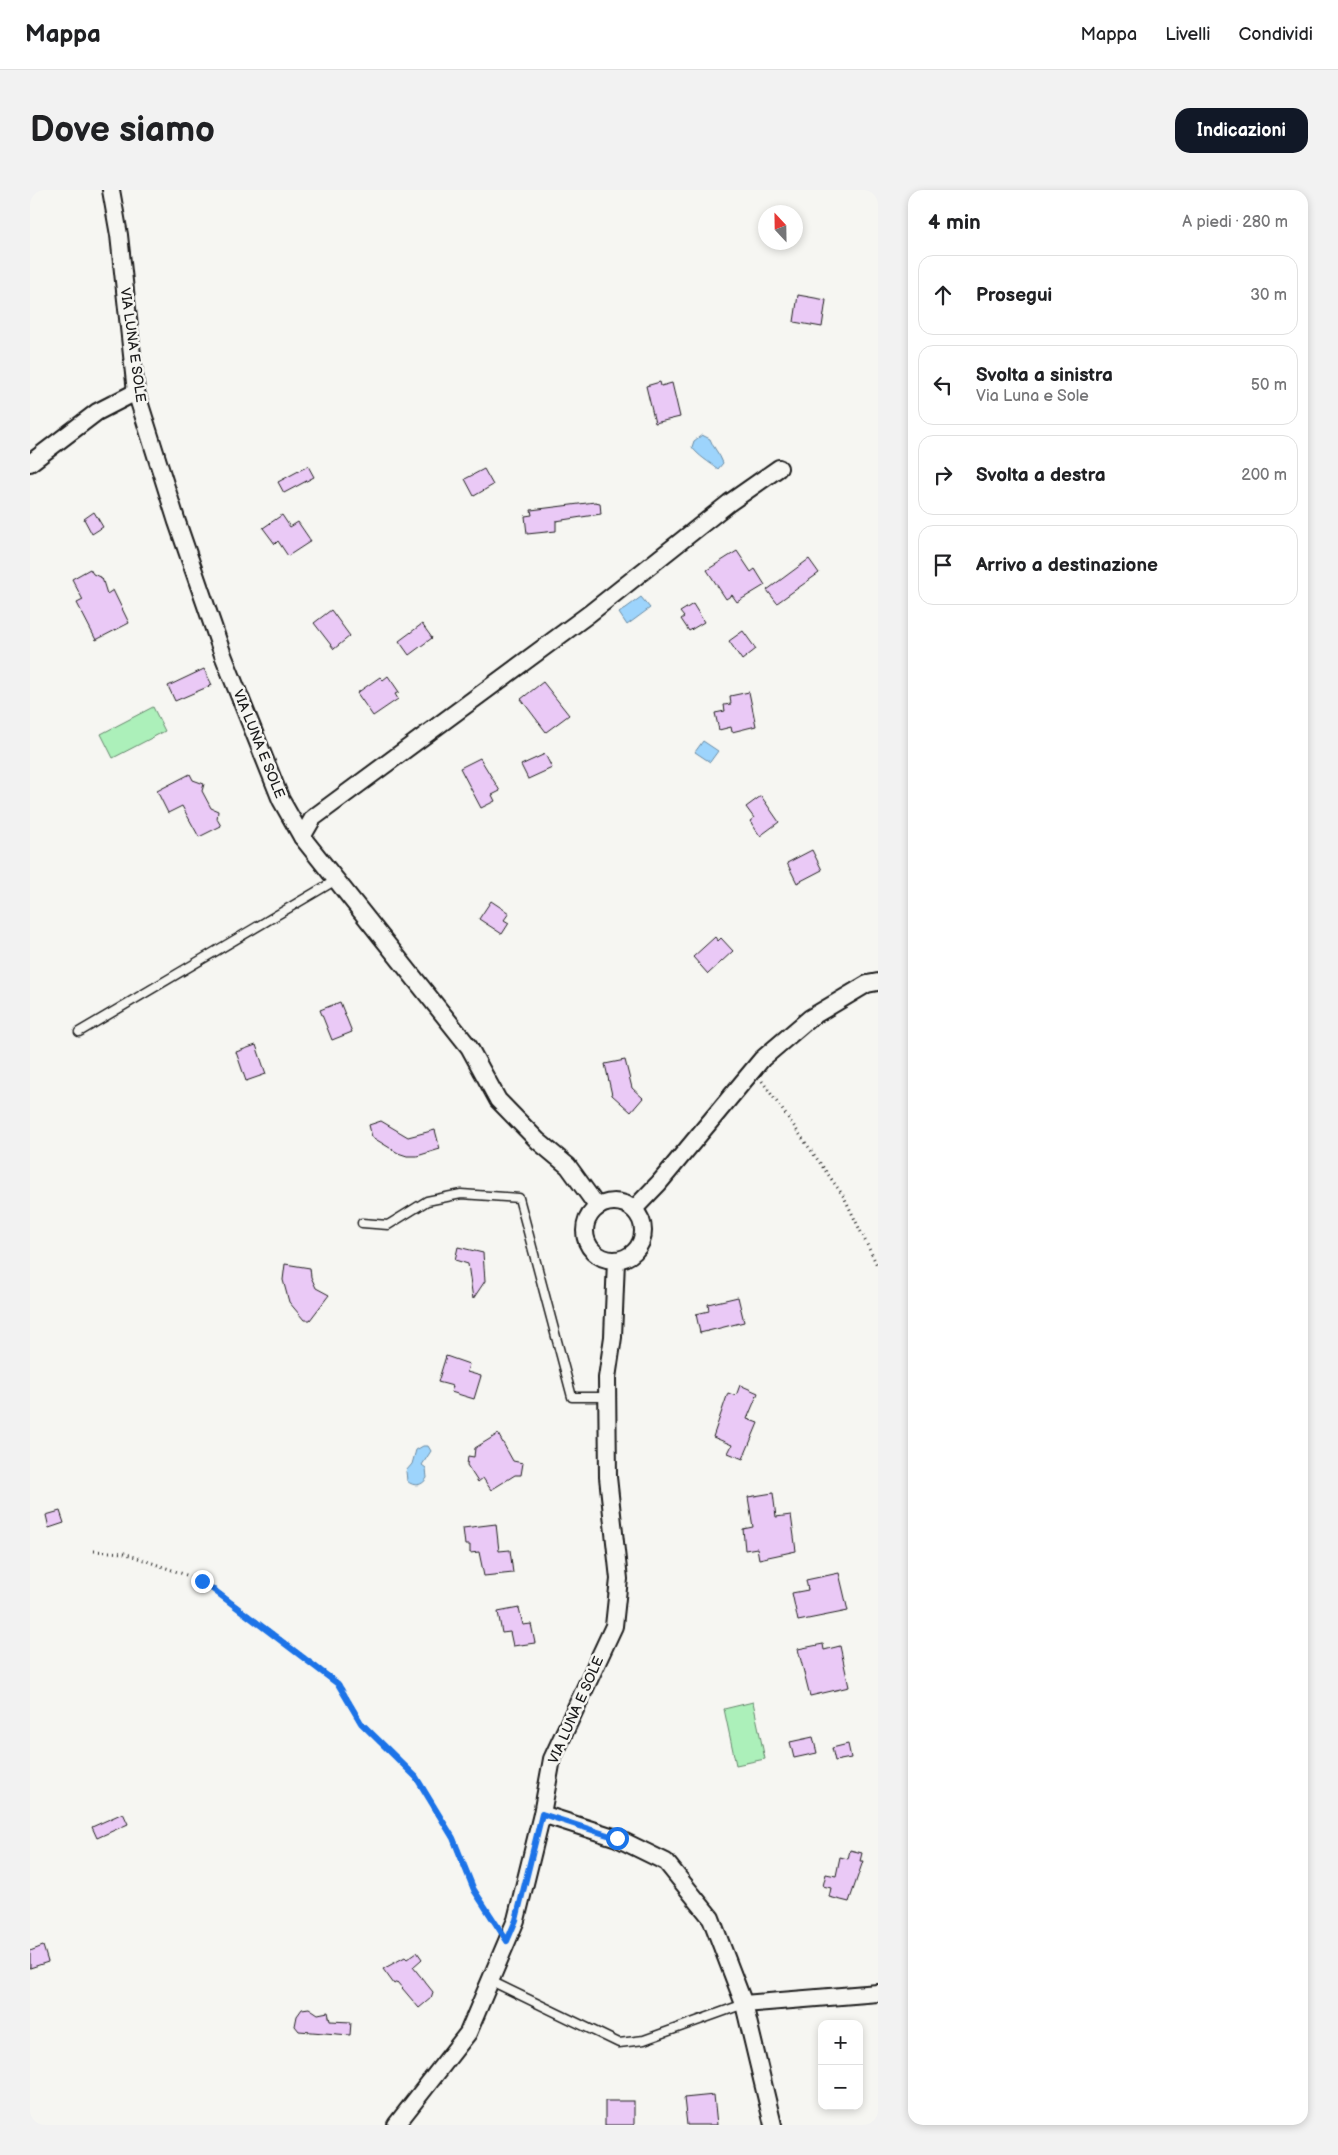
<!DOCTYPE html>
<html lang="it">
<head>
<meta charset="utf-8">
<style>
	:root { --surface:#fff; --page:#f2f2f2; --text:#202124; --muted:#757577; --line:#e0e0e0; --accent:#111827 }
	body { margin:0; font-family:"Balsamiq Sans",sans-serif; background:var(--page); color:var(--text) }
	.controls { position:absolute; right:15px; bottom:15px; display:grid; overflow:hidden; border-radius:10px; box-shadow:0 2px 8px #0003 }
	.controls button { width:45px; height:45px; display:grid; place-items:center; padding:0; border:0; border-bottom:1px solid var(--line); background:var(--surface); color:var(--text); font:25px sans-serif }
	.compass { position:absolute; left:728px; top:15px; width:45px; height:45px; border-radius:50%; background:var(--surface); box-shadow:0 2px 8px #0003; rotate:338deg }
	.stop { position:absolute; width:15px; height:15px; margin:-11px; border:4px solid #1a73e8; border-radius:50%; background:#fff }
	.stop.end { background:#1a73e8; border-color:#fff; box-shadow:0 1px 5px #0008 }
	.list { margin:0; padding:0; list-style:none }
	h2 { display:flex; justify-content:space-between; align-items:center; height:65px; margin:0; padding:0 20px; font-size:21px }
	h2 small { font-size:16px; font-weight:400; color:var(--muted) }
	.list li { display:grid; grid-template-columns:32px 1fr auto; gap:15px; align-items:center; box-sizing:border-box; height:80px; margin:0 10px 10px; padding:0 10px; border:1px solid var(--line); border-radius:15px }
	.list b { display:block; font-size:19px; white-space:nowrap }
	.list p { margin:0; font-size:16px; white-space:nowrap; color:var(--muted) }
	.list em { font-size:16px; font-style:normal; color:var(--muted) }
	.icon { flex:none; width:28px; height:28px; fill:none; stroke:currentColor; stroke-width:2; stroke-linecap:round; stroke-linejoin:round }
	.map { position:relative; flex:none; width:848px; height:1935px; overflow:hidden; border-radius:15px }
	header { display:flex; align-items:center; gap:30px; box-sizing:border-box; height:70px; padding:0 25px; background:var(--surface); border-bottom:1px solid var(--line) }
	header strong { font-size:24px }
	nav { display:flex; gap:28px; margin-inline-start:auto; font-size:18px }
	.intro { display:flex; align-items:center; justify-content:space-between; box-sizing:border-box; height:120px; padding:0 30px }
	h1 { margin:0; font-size:35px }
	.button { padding:12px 22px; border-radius:15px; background:var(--accent); color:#fff; font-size:18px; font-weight:700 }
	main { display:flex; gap:30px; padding:0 30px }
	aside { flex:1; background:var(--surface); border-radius:15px; box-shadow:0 2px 8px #0003 }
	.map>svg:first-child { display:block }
	.green { fill:#acf0ba; stroke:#64866b }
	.water { fill:#9dd4fc; stroke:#698aa2 }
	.building { fill:#eac9f6; stroke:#1c1c1c }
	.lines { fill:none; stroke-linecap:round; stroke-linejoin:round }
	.service-casing { stroke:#1c1c1c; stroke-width:11 }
	.minor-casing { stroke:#1c1c1c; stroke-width:20 }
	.path { stroke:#1c1c1c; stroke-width:3; stroke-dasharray:1 4; stroke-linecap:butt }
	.service { stroke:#f6f6f2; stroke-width:8 }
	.minor { stroke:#f6f6f2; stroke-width:16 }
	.route { stroke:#1a73e8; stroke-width:6 }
	.labels { text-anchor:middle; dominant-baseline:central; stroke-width:5; stroke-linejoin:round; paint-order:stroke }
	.street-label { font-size:14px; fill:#1c1c1c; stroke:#f6f6f2 }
</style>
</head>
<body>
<header>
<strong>Mappa</strong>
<nav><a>Mappa</a><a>Livelli</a><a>Condividi</a></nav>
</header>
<div class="intro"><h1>Dove siamo</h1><a class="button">Indicazioni</a></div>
<main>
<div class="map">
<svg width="848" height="1935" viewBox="0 0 848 1935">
	<rect width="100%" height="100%" fill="#f6f6f2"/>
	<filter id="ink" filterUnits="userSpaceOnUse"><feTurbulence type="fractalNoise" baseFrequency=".02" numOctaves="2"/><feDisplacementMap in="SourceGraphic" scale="10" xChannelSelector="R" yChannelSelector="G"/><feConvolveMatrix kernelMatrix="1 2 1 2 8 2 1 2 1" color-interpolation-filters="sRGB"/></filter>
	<g filter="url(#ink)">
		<g class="green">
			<polygon points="123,517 135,541 83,568 71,544"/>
			<polygon points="723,1512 735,1569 706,1575 694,1519"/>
		</g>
		<g class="water">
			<path d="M672 245 680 249C683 258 690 264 693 273L688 279C680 273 667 265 662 257L664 251Z"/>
			<polygon points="611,407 620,418 597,435 589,423"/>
			<polygon points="673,551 688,561 680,572 665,562"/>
			<path d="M393 1256H398L401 1261 392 1275 396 1278 397 1288C392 1296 384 1297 377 1291L376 1281 382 1274 386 1260Z"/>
		</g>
		<g class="building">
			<polygon points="768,105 796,110 792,137 764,132"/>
			<polygon points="630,192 631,196 642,193 650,227 625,233 616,196"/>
			<polygon points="278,276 284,287 254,303 248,292"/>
			<polygon points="454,279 463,295 444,306 435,289"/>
			<polygon points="565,312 570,313 571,324 526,331 526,341 497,344 495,326 502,325 501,320"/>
			<polygon points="64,322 73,337 62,344 54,329"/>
			<polygon points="252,325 260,337 268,332 281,351 258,366 248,351 245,354 233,338"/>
			<polygon points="707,361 721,382 725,379 735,395 707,412 702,405 696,409 677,380"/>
			<polygon points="779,369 789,383 747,413 737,400"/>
			<polygon points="60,379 63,384 72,388 77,404 83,400 99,433 66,450 47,413 53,410 42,389"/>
			<polygon points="663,414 674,432 659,441 651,429 654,427 650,422"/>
			<polygon points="301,420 320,446 304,459 284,433"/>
			<polygon points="392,434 402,448 379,465 369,451"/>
			<polygon points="713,441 726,459 712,470 699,451"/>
			<polygon points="174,479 182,495 145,511 138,496"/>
			<polygon points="358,486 369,502 365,504 368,509 343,526 327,503 350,487 353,490"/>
			<polygon points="513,492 539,525 516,542 491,509"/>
			<polygon points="719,502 726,536 702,542 701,537 689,540 685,523 695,521 694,515 701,514 700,506"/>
			<polygon points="515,564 522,578 498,589 491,575"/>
			<polygon points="450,568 470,601 462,605 465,611 451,618 430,578"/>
			<polygon points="160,584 163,590 174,594 172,601 181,618 188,621 187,629 191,636 169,647 152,616 138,623 127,601"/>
			<polygon points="731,606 749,632 730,646 720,631 724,628 716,617"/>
			<polygon points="782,660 792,680 767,693 757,673"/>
			<polygon points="461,711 479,723 474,730 479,733 472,744 449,729"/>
			<polygon points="685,747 688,751 691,748 703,761 678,784 663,767"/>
			<polygon points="310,812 322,842 302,850 290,820"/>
			<polygon points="226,855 236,884 216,891 206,862"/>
			<polygon points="595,870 602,898 613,908 601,922 582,905 575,874"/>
			<polygon points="351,931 378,947 405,940 410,959 387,966 377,966 368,963 342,947 339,935"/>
			<polygon points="428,1057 453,1063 455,1091 443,1109 438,1074 425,1070"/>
			<polygon points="255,1074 280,1078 281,1087 286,1098 299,1105 280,1130 274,1130 259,1112 253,1090"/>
			<polygon points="708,1107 714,1132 670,1143 666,1124 679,1121 678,1114"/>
			<polygon points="416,1166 439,1174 437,1182 451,1186 444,1209 421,1202 423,1196 408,1192"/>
			<polygon points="710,1195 728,1203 717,1229 728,1233 713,1269 698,1263 702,1255 683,1247 698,1203 706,1206"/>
			<polygon points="468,1244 483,1271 493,1273 491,1285 485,1285 461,1300 453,1288 448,1292 437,1275 438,1266 444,1267 445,1258"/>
			<polygon points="743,1303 746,1327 761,1325 766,1361 729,1369 727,1358 715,1360 713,1339 723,1337 718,1307"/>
			<polygon points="30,1321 34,1333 19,1338 16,1325"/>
			<polygon points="466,1334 469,1361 480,1360 483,1383 454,1386 449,1362 440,1363 440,1355 435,1355 433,1338"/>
			<polygon points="809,1383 818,1421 768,1431 762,1403 778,1400 776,1390"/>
			<polygon points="489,1418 493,1435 501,1434 505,1453 483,1456 480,1442 472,1443 468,1422"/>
			<polygon points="793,1454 794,1460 810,1456 819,1497 780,1506 768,1459"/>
			<polygon points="783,1547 787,1563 764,1568 760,1552"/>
			<polygon points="818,1554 821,1568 805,1571 802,1558"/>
			<polygon points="93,1623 98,1634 67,1648 62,1637"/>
			<polygon points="820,1660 832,1663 830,1671 833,1671 819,1712 799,1707 801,1698 793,1696 796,1684 806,1686 810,1667 818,1669"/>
			<polygon points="13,1756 18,1772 0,1778 0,1761"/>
			<polygon points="387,1762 392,1769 383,1777 403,1802 401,1808 389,1818 367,1792 364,1794 353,1779 375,1767 377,1769"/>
			<polygon points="279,1818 288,1824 298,1822 300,1831 321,1832 320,1845 269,1841 265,1836 267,1826 272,1819"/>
			<polygon points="684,1905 687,1935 657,1935 654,1908"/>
			<rect x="575" y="1911" width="29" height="24"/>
		</g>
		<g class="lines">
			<g class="service-casing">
				<g id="service">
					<polyline points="49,842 306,690"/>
					<polyline points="332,1033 358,1035 397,1011 431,1004 489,1008 542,1207 578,1207"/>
					<polyline points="461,1791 589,1853 614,1850 714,1814"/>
				</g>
			</g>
			<g class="minor-casing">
				<g id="minor">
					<polyline points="81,0 89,45 106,202 147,332 193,465 251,610 272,647 439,857 468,910 508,951 538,976 567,1016"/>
					<polyline points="0,273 67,222 106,202"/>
					<polyline points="272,647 283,628 559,424 699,313 749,278"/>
					<circle cx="584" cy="1041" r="29"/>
					<polyline points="604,1019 629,993 732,869 780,828 837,794 848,792"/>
					<polyline points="512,1624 587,1648 636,1672 681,1728 714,1814 743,1935"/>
					<polyline points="714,1814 848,1803"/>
					<polyline points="366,1935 438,1843 486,1730 512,1624 522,1569 584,1436 589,1389 578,1287 577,1188 583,1147 586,1070"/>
				</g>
			</g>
			<g class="path">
				<polyline points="732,891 814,1007 848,1077"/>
				<polyline points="64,1361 94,1363 173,1391 309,1494 331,1533 386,1587 423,1648 444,1700 467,1736"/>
			</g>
			<use href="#service" class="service"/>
			<use href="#minor" class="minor"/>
		</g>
	</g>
	<g class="lines" filter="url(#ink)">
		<polyline class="route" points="172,1391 308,1494 331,1533 386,1587 423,1648 444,1700 477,1751 486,1730 512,1624 587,1648"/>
	</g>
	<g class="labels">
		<g class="street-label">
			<text transform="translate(103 155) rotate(82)">VIA LUNA E SOLE</text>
			<text transform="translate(229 554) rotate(68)">VIA LUNA E SOLE</text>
			<text transform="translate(546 1520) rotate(-66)">VIA LUNA E SOLE</text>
		</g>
	</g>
</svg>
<div class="controls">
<button>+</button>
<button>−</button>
</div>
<svg class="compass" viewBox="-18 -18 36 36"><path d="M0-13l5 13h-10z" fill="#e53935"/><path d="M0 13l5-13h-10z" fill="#757577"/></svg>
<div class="stop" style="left:587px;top:1648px"></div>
<div class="stop end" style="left:172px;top:1391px"></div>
</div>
<aside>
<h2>4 min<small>A piedi · 280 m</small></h2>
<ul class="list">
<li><svg class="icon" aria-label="ahead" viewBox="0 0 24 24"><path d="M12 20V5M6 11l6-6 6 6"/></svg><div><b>Prosegui</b></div><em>30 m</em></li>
<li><svg class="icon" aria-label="left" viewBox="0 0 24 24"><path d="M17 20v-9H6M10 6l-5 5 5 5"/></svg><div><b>Svolta a sinistra</b><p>Via Luna e Sole</p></div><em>50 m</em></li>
<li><svg class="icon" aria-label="right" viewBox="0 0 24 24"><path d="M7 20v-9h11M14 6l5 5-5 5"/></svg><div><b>Svolta a destra</b></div><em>200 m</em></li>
<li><svg class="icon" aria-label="arrive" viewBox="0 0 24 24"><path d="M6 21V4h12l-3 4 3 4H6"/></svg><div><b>Arrivo a destinazione</b></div></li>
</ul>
</aside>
</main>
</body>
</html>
